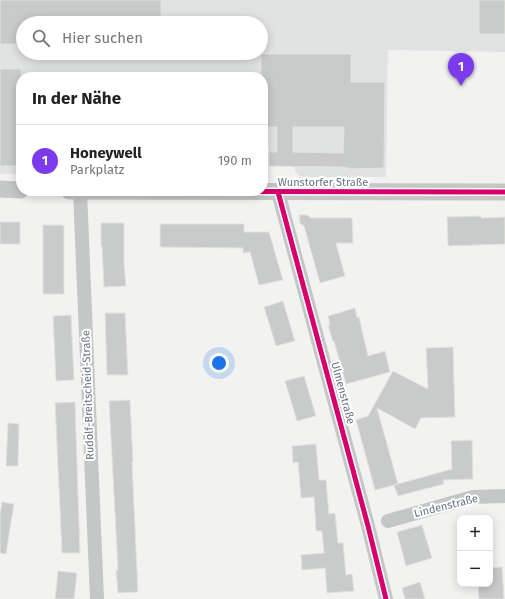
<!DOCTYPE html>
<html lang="de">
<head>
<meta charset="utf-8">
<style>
	:root { --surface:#fff; --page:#f2f2f2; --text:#222; --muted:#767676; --line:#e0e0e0; --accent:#7c3aed }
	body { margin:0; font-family:"Fira Sans",sans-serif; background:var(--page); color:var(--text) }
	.controls { position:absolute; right:12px; bottom:12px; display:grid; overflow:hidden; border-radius:8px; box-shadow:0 2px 10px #0003 }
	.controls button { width:36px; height:36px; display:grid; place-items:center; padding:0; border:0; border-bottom:1px solid var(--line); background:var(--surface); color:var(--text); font:20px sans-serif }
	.you { position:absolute; left:219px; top:363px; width:14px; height:14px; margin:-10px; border:3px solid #fff; border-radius:50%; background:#1a73e8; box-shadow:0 0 0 6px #1a73e833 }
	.badge { display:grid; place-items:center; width:26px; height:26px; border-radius:50%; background:var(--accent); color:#fff; font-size:13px; font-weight:700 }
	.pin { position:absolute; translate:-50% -33px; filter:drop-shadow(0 1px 2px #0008) }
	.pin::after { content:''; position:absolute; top:21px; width:14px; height:12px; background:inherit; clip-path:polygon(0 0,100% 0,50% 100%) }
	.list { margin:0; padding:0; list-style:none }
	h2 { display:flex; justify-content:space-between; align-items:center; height:52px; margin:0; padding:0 16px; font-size:17px }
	h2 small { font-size:13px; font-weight:400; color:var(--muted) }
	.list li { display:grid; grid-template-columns:26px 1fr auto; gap:12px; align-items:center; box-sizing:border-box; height:72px; padding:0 16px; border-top:1px solid var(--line) }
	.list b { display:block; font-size:15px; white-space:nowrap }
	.list p { margin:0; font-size:13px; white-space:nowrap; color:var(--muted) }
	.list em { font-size:13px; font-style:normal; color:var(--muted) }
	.icon { flex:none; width:22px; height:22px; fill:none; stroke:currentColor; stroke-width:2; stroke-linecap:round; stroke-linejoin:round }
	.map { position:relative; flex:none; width:505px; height:599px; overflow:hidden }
	.search { position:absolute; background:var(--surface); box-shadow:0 2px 10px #0003; left:16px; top:16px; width:252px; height:44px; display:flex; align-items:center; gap:10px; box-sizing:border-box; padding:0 14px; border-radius:22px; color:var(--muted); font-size:15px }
	.panel { position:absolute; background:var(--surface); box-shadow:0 2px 10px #0003; left:16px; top:72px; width:252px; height:124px; border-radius:16px }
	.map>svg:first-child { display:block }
	.built { fill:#e1e2e2; fill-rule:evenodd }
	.building { fill:#c9caca; stroke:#e2e2e1; fill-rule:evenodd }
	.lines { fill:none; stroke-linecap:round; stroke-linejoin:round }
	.minor { stroke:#c5c7c7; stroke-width:14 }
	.tertiary { stroke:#c5c7c7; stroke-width:17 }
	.cycleway-casing { stroke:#fff; stroke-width:8 }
	.cycleway { stroke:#d6006c; stroke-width:5 }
	.labels { text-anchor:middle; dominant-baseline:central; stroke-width:4; stroke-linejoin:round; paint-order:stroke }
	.street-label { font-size:11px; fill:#66737e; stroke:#fff }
</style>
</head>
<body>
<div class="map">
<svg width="505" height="599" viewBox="0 0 505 599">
	<rect width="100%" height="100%" fill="#f2f2f1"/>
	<path class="built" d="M0 0H505V52L388 50 386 177H303L298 175 295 171 294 166H269V146H263V77H21V174H0ZM23 23H261V53H23Z"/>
	<g class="building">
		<polygon points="0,0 161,0 161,23 23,23 23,44 0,44"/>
		<rect x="479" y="0" width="26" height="34"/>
		<path d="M261 54H351V82H385L384 168 349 169V168L343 167 269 166V152H277V127H263V77H261ZM293 127H344L343 153 293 152Z"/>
		<rect x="0" y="69" width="21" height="97"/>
		<polygon points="299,215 307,215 311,218 352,218 353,243 336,243 345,276 320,283 304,226 300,223"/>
		<polygon points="481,216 481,218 505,217 505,244 448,246 447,217"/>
		<rect x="0" y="222" width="20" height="22"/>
		<polygon points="101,223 124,223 124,263 126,286 104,287 102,246 101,246"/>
		<polygon points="160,224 244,224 244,232 269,232 283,280 259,285 250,252 243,253 243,248 160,247"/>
		<rect x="43" y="225" width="21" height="69"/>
		<polygon points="283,301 295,341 276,346 264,307"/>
		<polygon points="355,308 357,318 359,317 368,356 385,351 390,372 346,384 334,341 333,342 328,325 330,325 328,316"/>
		<polygon points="105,313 125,313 128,375 107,375"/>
		<polygon points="71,315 74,380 56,381 53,316"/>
		<polygon points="453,347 455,417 421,418 415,429 377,408 398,484 375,490 356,420 368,416 393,371 428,389 426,348"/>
		<polygon points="304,376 316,416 297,421 285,381"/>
		<polygon points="130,400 133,462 132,462 138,592 118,593 116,570 118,570 109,401"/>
		<polygon points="75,402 80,553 62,553 55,403"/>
		<polygon points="8,423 19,424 18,466 6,466"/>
		<polygon points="472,440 473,479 443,480 444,484 398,496 394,485 452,469 451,441"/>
		<polygon points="316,444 319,480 326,480 329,514 335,513 338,543 343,543 346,575 352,574 354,591 327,593 325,568 302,570 301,555 324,553 322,531 316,531 314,497 301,498 298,462 293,463 292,446"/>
		<polygon points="2,502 14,504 6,554 0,553 0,515"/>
		<polygon points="422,525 432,558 406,566 397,532"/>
		<polygon points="502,567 504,599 479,599 478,584 490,584 490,568"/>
		<polygon points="58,571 77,573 74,599 55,599"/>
		<polygon points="420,582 425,599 405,599 402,588"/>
	</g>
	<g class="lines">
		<g class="minor">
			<polyline points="80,191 97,599"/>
			<polyline points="278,192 368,526 386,599"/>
			<polyline points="388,521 473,497 505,496"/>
		</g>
		<g class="tertiary">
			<polyline points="0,189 21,190"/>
			<polyline points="69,191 505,192"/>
		</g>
		<g class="cycleway-casing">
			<g id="cycleway">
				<polyline points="69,191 505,192"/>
				<polyline points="278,192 368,526 386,599"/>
			</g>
		</g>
		<use href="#cycleway" class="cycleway"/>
	</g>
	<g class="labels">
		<g class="street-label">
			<text x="323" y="182">Wunstorfer Straße</text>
			<text transform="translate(343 393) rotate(75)">Ulmenstraße</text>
			<text transform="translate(88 395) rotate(-92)">Rudolf-Breitscheid-Straße</text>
			<text transform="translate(446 506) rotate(-14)">Lindenstraße</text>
		</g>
	</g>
</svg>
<div class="controls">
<button>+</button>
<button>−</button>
</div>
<div class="you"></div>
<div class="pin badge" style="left:461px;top:86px">1</div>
<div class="search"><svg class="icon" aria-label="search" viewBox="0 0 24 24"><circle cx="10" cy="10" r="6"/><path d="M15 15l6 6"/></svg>Hier suchen</div>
<section class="panel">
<h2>In der Nähe<small></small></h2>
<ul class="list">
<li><span class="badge">1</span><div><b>Honeywell</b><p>Parkplatz</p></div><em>190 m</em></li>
</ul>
</section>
</div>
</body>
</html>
